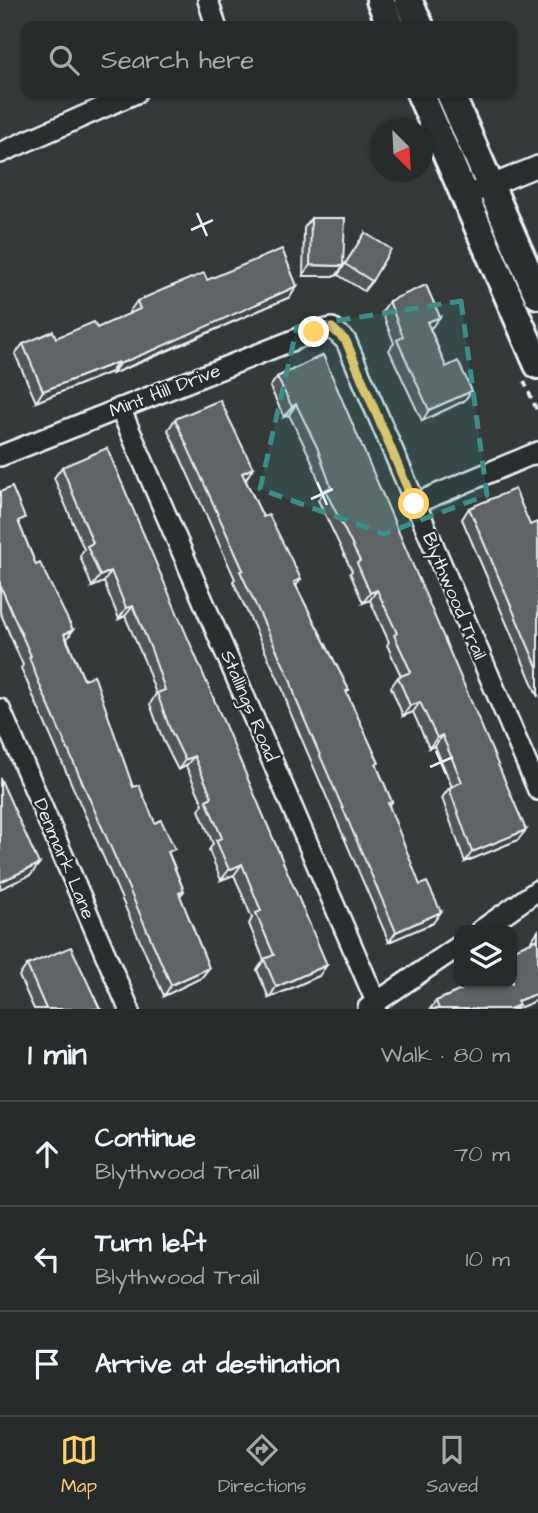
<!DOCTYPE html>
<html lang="en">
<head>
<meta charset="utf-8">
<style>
	:root { --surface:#282b2c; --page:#343738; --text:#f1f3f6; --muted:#a5a7a9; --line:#444748; --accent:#ffd166 }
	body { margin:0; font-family:"Architects Daughter",sans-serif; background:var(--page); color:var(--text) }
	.controls { position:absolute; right:21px; bottom:21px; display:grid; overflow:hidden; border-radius:14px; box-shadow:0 2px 5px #0004 }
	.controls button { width:63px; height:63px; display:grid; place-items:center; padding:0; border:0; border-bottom:2px solid var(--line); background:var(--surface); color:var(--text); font:35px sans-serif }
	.compass { position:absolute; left:370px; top:119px; width:63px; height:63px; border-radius:50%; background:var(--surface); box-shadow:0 2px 5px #0004; rotate:156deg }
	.stop { position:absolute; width:21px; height:21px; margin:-16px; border:5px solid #ffd166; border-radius:50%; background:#fff }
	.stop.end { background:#ffd166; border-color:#fff; box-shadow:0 2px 7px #0008 }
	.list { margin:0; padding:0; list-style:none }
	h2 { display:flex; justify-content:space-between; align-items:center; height:91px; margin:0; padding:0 28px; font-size:30px }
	h2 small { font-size:23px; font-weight:400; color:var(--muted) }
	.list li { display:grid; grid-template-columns:46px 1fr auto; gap:21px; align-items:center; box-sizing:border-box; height:105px; padding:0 28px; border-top:2px solid var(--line) }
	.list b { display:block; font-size:26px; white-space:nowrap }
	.list p { margin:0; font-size:23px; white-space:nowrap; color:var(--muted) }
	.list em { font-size:23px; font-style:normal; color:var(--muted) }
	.icon { flex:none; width:38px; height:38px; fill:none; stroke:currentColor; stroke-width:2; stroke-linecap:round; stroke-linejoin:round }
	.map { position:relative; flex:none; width:538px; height:1009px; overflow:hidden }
	.search { position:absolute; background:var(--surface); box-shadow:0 2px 5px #0004; left:21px; right:21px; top:21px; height:77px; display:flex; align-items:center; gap:18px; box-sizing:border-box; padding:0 24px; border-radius:14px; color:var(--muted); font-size:26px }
	.sheet { height:406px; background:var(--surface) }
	nav { display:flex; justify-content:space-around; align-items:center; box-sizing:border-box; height:98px; border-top:2px solid var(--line); background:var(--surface); font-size:19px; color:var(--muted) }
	nav a { display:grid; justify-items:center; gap:4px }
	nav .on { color:var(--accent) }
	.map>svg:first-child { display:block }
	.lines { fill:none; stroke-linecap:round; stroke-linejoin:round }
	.minor-casing { stroke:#e8f1f8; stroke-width:24 }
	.secondary-casing { stroke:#e8f1f8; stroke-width:32 }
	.path { stroke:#e8f1f8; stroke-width:3.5; stroke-dasharray:7 5; stroke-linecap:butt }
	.minor { stroke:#2a2d2e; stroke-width:19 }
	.secondary { stroke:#2a2d2e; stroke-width:26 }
	.wall { fill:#525557; stroke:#e8f1f8; stroke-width:2 }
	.shaded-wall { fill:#424547; stroke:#e8f1f8; stroke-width:2 }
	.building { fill:#5f6365; stroke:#e8f1f8; stroke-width:2 }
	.route { stroke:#ffd166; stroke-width:9 }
	.marked { fill:#3a8f8a; fill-opacity:0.2; stroke:#3a8f8a; stroke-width:5; stroke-dasharray:14 9; stroke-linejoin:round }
	.ticks { fill:none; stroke:#e8f1f8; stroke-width:2.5 }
	.labels { text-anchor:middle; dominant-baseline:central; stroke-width:5; stroke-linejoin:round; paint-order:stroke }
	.street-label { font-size:19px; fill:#e8f1f8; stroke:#2a2d2e }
</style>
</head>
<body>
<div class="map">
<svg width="538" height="1009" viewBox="0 0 538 1009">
	<rect width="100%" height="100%" fill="#35393a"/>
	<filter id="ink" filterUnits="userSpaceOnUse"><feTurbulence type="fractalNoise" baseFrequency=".0143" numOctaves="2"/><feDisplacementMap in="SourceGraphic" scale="14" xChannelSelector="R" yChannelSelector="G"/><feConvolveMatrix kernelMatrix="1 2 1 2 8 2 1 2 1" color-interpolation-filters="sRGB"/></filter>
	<g filter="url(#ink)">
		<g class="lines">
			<g class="minor-casing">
				<g id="minor">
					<polyline points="208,0 216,26"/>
					<polyline points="0,153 136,93"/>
					<polyline points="465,196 538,166"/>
					<polyline points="120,408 377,1004"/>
					<polyline points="0,456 314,332 332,328 346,341 538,790"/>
					<polyline points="414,504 538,452"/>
					<polyline points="0,709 129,1009"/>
					<polyline points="481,930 538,890"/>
					<polyline points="368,1008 459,946"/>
				</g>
			</g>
			<g class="secondary-casing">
				<g id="secondary">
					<polyline points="380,0 391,26"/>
					<polyline points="408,0 420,26"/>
					<polyline points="420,93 538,365"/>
					<polyline points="450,93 538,295"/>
				</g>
			</g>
			<polyline class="path" points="524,381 538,413"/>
			<use href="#minor" class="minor"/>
			<use href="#secondary" class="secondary"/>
		</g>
		<g class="wall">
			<polygon points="311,218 343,266 336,276 303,276 304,228"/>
			<polygon points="365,233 372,281 364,291 338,275"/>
			<polygon points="207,280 297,286 290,297 149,359 112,374 111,372 36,402 15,354 23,344 56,338 97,328 130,314 129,312 137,301"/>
			<polygon points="389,301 432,327 430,328 446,367 464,401 422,421 389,350 394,343 382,312"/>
			<polygon points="323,355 518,840 465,862 442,798 449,788 452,787 435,746 429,748 413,712 403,716 391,687 398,677 401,676 387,645 389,642 370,600 363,603 350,573 352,571 318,500 323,493 310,457 289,415 284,417 270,387 277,377"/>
			<polygon points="175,419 246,479 245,479 263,517 301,579 296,586 349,690 346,693 392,802 389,806 433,923 389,942 290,712 283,690 233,581 235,579 168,430"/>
			<polygon points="62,467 319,976 269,998 257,970 264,960 249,924 252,918 234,875 221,880 209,850 213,844 199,810 203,804 186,766 178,770 163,740 150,704 156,694 144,660 125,616 119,619 104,582 92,587 80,556 84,549 54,478"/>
			<polygon points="0,492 20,526 36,565 73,630 67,639 84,680 133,787 170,856 184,891 180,896 209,968 201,978 164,996 34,698 21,668 23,665 0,612"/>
			<polygon points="469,508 530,525 538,525 538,697 462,519"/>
			<polygon points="538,931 538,1000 516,1009 430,1009 436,1001 463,989 462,987 465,983 512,983 531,941"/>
			<polygon points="27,965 100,1009 34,1009 19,976"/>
		</g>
		<g class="shaded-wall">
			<polygon points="310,265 343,266 336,276 303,276"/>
			<polygon points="297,286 290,297 112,374 119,364"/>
			<polygon points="440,317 432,327 420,332 427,322"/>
			<polygon points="118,362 111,372 36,402 43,391"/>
			<polygon points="472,391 464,401 422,421 429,410"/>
			<polygon points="296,404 289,415 284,417 292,407"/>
			<polygon points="253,468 246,479 235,483 242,473"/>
			<polygon points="111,571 104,582 92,587 100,576"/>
			<polygon points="377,590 370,600 363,603 370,593"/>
			<polygon points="133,606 125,616 119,619 126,608"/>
			<polygon points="73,630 66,640 64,634"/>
			<polygon points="420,702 413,712 403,716 410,706"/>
			<polygon points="442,735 435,746 429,748 437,738"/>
			<polygon points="194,756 186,766 178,770 185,760"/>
			<polygon points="526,830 518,840 465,862 472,852"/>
			<polygon points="39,864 31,875 0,889 0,882"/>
			<polygon points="242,864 234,875 221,880 229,870"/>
			<polygon points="441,912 433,923 389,942 396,932"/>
			<polygon points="327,965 319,976 269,998 276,987"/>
			<polygon points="209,968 201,978 164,996 171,985"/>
			<polygon points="538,993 538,1000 516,1009 510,1009 517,1001"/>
		</g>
		<g class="building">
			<polygon points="311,218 345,218 343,266 310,265"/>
			<polygon points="365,233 391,249 372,281 345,264"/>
			<polygon points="282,249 297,286 156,349 119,364 118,362 43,391 23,344 53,331 56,338 94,322 97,328 140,309 137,301 167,288 204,273 207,280"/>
			<polygon points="426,285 440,317 427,322 446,367 458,361 472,391 429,410 397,340 403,337 389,301"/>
			<polygon points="323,355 526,830 472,852 449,788 462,782 442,735 437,738 420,702 410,706 398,677 411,672 394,635 397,633 377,590 370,593 357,563 360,561 325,490 331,487 317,447 296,404 292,407 277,377"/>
			<polygon points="220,400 253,468 242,473 263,517 269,515 301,579 294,582 349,690 346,691 379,763 376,764 392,802 388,803 420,885 427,882 441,912 396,932 297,702 290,679 240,571 243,570 175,419"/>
			<polygon points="107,448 327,965 276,987 264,959 274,955 256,913 261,911 242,864 229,870 216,840 222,838 206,800 212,797 194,756 185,760 170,729 157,693 165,690 151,649 133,606 126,608 111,571 100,576 87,546 93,543 62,467"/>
			<polygon points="12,487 25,518 18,521 36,565 40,563 73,630 64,634 84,680 94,675 133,787 139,785 155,823 161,820 175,849 168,852 184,891 179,893 209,968 171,985 41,688 29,657 31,656 0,585 0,492"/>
			<polygon points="515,489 530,525 537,522 538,525 538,669 469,508"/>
			<polygon points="0,778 39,864 0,882"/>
			<polygon points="538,939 538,993 517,1001 519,1005 510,1009 439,1009 436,1001 473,985 472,983 512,983 512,950"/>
			<polygon points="71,947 100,1009 46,1009 27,965"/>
		</g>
	</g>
	<g class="lines" filter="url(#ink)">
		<polyline class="route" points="314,332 332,328 346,341 414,504"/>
	</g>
	<path class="marked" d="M461 301 487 495 384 534 260 489 297 327Z"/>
	<path class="ticks" d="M197 213 207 236M191 230 213 220M317 482 327 505M311 499 333 489M436 751 446 774M430 767 453 757"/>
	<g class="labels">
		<g class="street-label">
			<text transform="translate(165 391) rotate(-21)">Mint Hill Drive</text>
			<text transform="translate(454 596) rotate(67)">Blythwood Trail</text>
			<text transform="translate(249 706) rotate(67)">Stallings Road</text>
			<text transform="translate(64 859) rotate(67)">Denmark Lane</text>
		</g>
	</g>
</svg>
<div class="controls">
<button><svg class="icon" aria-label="layers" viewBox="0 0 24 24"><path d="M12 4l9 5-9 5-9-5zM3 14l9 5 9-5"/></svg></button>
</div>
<svg class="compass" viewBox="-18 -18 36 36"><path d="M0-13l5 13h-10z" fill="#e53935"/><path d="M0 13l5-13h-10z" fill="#a5a7a9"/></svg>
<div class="stop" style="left:414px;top:504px"></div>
<div class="stop end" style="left:314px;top:332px"></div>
<div class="search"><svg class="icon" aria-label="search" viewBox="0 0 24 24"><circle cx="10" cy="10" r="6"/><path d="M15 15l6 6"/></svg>Search here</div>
</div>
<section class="sheet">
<h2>1 min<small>Walk · 80 m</small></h2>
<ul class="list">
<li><svg class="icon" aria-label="ahead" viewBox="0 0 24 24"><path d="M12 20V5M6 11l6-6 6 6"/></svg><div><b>Continue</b><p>Blythwood Trail</p></div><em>70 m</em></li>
<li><svg class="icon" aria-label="left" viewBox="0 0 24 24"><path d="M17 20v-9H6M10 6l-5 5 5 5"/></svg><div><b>Turn left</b><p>Blythwood Trail</p></div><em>10 m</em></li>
<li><svg class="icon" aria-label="arrive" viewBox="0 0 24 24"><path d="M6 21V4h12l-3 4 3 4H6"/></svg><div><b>Arrive at destination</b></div></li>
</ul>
</section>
<nav>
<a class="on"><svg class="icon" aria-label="map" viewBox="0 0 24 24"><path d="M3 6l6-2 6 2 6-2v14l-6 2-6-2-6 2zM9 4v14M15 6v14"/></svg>Map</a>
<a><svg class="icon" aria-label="directions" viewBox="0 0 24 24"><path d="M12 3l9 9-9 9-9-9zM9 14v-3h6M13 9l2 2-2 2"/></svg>Directions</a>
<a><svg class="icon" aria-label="saved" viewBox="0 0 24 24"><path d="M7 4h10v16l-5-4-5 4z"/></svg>Saved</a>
</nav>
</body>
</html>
